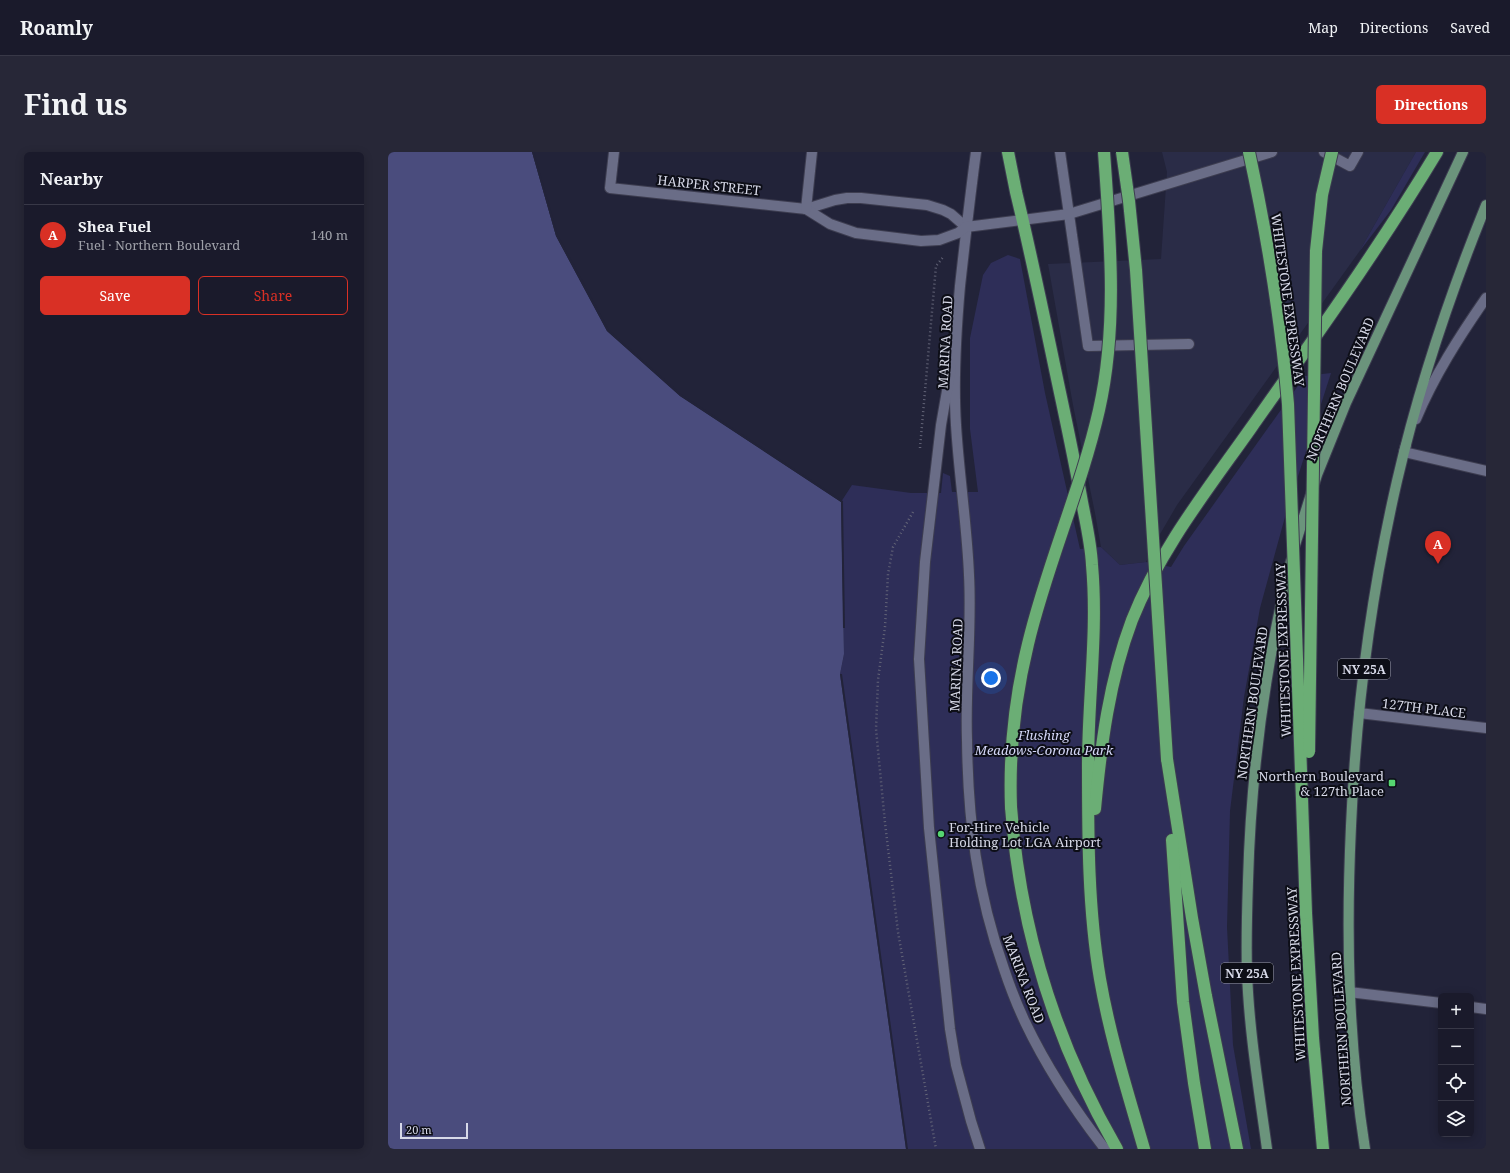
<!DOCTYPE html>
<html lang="en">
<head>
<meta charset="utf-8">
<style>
	:root { --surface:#1a1a2b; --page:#272737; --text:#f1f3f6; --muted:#9fa1a9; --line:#383847; --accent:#d93025 }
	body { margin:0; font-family:"Noto Serif",serif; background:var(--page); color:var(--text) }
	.controls { position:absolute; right:12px; bottom:12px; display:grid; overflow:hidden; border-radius:6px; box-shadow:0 2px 10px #0003 }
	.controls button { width:36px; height:36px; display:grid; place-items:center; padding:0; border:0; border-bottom:1px solid var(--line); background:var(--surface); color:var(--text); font:20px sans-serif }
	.scale { position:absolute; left:12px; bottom:10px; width:68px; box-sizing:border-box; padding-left:4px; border:2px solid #d7d9e8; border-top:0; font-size:11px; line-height:14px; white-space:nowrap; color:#d7d9e8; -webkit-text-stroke:3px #0d0e17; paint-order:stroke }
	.you { position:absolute; left:603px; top:526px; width:14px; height:14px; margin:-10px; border:3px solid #fff; border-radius:50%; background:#1a73e8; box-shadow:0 0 0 6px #1a73e833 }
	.badge { display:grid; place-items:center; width:26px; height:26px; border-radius:50%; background:var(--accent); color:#fff; font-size:13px; font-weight:700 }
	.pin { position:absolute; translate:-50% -33px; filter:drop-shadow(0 1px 2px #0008) }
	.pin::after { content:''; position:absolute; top:21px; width:14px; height:12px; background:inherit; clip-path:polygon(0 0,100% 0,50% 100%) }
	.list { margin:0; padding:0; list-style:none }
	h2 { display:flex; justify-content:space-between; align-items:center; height:52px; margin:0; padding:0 16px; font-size:17px }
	h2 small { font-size:13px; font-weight:400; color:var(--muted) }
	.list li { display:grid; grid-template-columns:26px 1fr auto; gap:12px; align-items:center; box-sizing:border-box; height:60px; padding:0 16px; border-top:1px solid var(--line) }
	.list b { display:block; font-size:15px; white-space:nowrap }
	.list p { margin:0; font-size:13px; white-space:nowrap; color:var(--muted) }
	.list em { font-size:13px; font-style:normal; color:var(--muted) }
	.actions { display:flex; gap:8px; padding:12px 16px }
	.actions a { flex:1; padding:9px 0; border:1px solid var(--accent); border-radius:6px; text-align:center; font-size:14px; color:var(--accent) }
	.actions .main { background:var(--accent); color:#fff }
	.icon { flex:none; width:22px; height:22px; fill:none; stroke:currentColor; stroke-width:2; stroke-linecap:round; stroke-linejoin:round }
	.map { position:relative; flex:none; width:1098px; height:997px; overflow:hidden; border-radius:6px }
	header { display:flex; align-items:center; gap:24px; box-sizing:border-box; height:56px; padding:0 20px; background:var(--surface); border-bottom:1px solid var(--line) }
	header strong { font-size:19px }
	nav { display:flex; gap:22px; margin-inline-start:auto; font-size:14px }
	.intro { display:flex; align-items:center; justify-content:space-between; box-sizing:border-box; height:96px; padding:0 24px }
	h1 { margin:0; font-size:28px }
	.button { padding:10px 18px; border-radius:6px; background:var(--accent); color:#fff; font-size:14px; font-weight:700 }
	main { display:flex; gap:24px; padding:0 24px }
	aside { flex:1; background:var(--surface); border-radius:6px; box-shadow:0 2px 10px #0003 }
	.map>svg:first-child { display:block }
	.built { fill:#2a2c47 }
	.green { fill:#2e2e58 }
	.water { fill:#4a4c7d }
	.pier { fill:#222339 }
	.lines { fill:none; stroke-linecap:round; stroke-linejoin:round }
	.minor-casing { stroke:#3d3d50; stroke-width:12 }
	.major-casing { stroke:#3d3d50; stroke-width:12 }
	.highway-casing { stroke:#3d3d50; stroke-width:14 }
	.path { stroke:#636477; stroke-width:2.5; stroke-dasharray:1 3; stroke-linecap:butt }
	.minor { stroke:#6a6d87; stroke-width:10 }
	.major { stroke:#6b947c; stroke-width:10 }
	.highway { stroke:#6bae75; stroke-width:12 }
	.highway-bridge-casing { stroke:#3d3d50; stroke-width:14; stroke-linecap:butt }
	.highway-bridge { stroke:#6bae75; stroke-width:12 }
	.poi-dot { fill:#56d671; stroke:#0d0e17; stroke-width:1.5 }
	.labels { text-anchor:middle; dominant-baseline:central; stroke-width:4; stroke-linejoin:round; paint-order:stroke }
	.shield { fill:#0d0e17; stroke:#9a9ca9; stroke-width:1 }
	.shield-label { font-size:12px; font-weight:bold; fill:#d7d9e8 }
	.street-label { font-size:13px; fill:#d7d9e8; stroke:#0d0e17 }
	.park-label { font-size:13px; font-style:italic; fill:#d5d8f8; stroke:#0d0e17 }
	.poi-label { font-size:13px; fill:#d7d9e8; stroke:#0d0e17; text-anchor:end }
</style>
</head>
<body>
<header>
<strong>Roamly</strong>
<nav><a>Map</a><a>Directions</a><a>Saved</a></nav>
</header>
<div class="intro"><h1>Find us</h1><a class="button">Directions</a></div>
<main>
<aside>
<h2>Nearby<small></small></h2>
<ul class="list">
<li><span class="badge">A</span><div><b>Shea Fuel</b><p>Fuel · Northern Boulevard</p></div><em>140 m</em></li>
</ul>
<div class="actions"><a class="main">Save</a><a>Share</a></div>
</aside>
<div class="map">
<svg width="1098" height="997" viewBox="0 0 1098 997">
	<rect width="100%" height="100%" fill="#222339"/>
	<polygon class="built" points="774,0 1028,0 971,100 789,353 768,389 758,410 732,413 713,395 707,361 685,253 660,112 773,107 779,20"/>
	<g class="green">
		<polygon points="1028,0 1037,0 1003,58 971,100"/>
		<polygon points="620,103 632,107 657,241 692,397 713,395 732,413 758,410 783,415 796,394 917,224 943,221 897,365 872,456 856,545 842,659 839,775 845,893 863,997 518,997 452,522 456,502 453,350 464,333 523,341 553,341 555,321 562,324 564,340 590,340 582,277 582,186 595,123 603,111"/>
	</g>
	<polygon class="water" points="0,0 144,0 168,84 219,179 292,244 453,350 456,502 452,522 518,997 0,997"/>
	<g class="pier">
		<polygon points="144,0 146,0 170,83 221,178 293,242 455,349 457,476 455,476 453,350 292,244 219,179 168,84"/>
		<polygon points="452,522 454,522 520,997 518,997"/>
	</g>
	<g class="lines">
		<g class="minor-casing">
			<g id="minor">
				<polyline points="226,0 222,36 418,57 447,48 459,46 473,46 539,53 555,58 563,62 578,75"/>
				<path d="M588 0C582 44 577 89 572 134 568 180 565 227 568 273 571 323 579 373 581 423 584 478 577 533 579 588 580 669 589 741 616 817 622 835 629 853 637 870 659 916 686 957 717 997"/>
				<polyline points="672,0 700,194 801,192"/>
				<polyline points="936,0 962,14 970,0"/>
				<polyline points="418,57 442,72 468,81 533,89 551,88 570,81 578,75 681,62 884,0"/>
				<polyline points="418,57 424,0"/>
				<polyline points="563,216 553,273 537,410 531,507 541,676 562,877 568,913 583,969 592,997"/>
				<path d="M1028 267C1046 224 1071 185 1098 146"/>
				<polyline points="1018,293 1016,300 1098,319"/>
				<polyline points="971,561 1098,576"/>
				<polyline points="961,840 1053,851"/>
				<polyline points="1083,855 1098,857"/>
			</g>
		</g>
		<g class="major-casing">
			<g id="major">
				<polyline points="907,393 929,323 958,251 1075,0"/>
				<path d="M879 997C871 938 861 879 859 820 858 789 859 759 860 729 863 621 877 513 903 409"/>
				<path d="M977 997C960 888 958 783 963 674 968 558 983 442 1009 329 1031 234 1062 142 1098 53"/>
			</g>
		</g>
		<g class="highway-casing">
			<g id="highway">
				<path d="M620 0 628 40C645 110 659 180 674 250 681 283 688 317 694 350 698 371 703 392 704 413 710 480 700 546 700 613 700 684 700 757 712 827 722 885 740 941 756 997"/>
				<polyline points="779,607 804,766 818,844 849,997"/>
				<path d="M623 655C632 776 668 892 729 997"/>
				<path d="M707 657C713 593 721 529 744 468 772 397 820 337 863 276 927 185 992 95 1049 0"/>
				<polyline points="784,688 795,850 806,931 817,997"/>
				<polyline points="918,761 925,886 935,997"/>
			</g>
		</g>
		<g class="path">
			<polyline points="532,296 548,114 556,104"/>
			<polyline points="525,360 505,395 500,422 497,475 490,528 488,577 497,671 510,780 548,997"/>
		</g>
		<use href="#minor" class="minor"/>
		<use href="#major" class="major"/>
		<use href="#highway" class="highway"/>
		<g class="highway-bridge-casing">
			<g id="highway-bridge">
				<polyline points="734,0 741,49 748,118 779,607"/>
				<path d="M861 0C879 83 893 167 900 252L918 761"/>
				<polyline points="921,600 928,99 934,43 944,0"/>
				<path d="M623 655C621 600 627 545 640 492 659 412 693 337 711 258 730 174 722 85 716 0"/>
			</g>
		</g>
		<use href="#highway-bridge" class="highway-bridge"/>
	</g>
	<g class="poi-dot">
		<rect x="1000" y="627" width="8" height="8" rx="2"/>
		<circle cx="553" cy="682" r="4"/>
	</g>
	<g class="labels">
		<g class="shield">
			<rect x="950" y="507" width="52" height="20" rx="3"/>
			<rect x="833" y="811" width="52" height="20" rx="3"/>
		</g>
		<g class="shield-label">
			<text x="976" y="517">NY 25A</text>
			<text x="859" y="821">NY 25A</text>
		</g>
		<g class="street-label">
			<text transform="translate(321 33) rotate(6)">HARPER STREET</text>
			<text transform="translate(900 148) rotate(82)">WHITESTONE EXPRESSWAY</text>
			<text transform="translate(557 190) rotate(-87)">MARINA ROAD</text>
			<text transform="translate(952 237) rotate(-67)">NORTHERN BOULEVARD</text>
			<text transform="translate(895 498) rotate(-92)">WHITESTONE EXPRESSWAY</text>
			<text transform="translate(568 513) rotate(-88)">MARINA ROAD</text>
			<text transform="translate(864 551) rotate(-82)">NORTHERN BOULEVARD</text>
			<text transform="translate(1036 556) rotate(7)">127TH PLACE</text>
			<text transform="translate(908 822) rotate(-93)">WHITESTONE EXPRESSWAY</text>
			<text transform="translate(636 827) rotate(69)">MARINA ROAD</text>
			<text transform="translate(953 877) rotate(-94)">NORTHERN BOULEVARD</text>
		</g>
		<g class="park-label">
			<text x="656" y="583">Flushing<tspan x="656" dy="15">Meadows-Corona Park</tspan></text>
		</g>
		<g class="poi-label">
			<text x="996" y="624">Northern Boulevard<tspan x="996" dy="15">&amp; 127th Place</tspan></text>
			<text x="561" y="675" text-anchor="start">For-Hire Vehicle<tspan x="561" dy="15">Holding Lot LGA Airport</tspan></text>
		</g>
	</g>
</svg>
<div class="controls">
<button>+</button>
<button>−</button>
<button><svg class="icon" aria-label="locate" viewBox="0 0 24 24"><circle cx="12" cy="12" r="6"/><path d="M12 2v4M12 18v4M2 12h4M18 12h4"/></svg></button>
<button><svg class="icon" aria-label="layers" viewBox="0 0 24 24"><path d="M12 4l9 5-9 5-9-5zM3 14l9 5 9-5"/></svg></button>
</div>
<div class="scale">20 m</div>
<div class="you"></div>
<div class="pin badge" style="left:1050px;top:412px">A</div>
</div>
</main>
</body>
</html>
